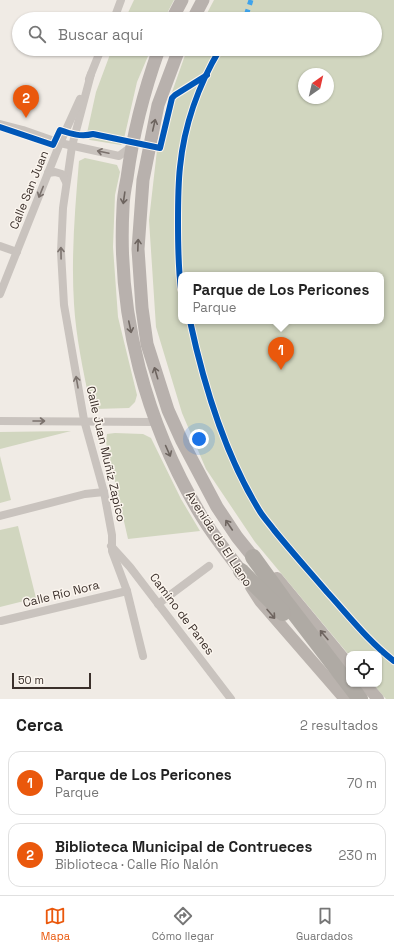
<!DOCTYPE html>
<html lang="es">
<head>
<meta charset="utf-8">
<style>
	:root { --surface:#fff; --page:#f6f6f6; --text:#222; --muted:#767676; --line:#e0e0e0; --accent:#ea580c }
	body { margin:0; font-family:"Space Grotesk",sans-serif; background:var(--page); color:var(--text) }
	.controls { position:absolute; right:12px; bottom:12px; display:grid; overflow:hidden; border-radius:8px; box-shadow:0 1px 3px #0004 }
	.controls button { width:36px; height:36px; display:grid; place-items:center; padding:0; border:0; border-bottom:1px solid var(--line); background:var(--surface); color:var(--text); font:20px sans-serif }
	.compass { position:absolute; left:298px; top:68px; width:36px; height:36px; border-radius:50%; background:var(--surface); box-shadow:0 1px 3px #0004; rotate:34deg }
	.scale { position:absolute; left:12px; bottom:10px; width:79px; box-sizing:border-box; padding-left:4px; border:2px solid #3b302b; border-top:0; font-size:11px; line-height:14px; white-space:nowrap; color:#3b302b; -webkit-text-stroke:3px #fbf5ee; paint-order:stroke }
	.you { position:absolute; left:199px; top:439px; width:14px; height:14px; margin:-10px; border:3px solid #fff; border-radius:50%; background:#1a73e8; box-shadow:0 0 0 6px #1a73e833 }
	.badge { display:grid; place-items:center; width:26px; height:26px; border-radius:50%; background:var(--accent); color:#fff; font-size:13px; font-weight:700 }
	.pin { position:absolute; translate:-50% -33px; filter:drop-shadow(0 1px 2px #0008) }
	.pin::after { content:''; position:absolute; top:21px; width:14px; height:12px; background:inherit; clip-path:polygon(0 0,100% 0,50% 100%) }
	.popup { position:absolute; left:178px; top:272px; width:206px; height:52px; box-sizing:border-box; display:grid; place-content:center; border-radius:8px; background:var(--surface); filter:drop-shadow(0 1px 3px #0005); font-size:13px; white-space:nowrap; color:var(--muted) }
	.popup b { font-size:15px; color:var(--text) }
	.popup::after { content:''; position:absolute; left:50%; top:100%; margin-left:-8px; border:8px solid transparent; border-top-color:var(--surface) }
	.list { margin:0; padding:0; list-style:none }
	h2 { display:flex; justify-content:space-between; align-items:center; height:52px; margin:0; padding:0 16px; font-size:17px }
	h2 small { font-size:13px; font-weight:400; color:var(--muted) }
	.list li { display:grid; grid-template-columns:26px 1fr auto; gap:12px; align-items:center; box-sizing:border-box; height:64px; margin:0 8px 8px; padding:0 8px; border:1px solid var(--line); border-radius:12px }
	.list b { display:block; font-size:15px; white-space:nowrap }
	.list p { margin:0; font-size:13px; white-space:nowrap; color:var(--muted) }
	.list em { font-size:13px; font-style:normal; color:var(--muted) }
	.icon { flex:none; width:22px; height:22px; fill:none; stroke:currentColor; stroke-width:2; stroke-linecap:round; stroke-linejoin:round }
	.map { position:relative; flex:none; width:394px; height:699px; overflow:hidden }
	.search { position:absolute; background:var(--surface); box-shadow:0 1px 3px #0004; left:12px; right:12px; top:12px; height:44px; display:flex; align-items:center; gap:10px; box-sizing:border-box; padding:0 14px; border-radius:22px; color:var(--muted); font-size:15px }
	.sheet { height:196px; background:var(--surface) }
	nav { display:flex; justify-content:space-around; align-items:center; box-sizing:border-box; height:56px; border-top:1px solid var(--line); background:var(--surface); font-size:11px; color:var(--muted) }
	nav a { display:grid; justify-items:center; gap:2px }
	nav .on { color:var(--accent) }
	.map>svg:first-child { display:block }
	.green { fill:#d1d6bf; fill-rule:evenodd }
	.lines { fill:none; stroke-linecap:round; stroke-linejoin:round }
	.minor { stroke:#c9c3be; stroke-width:8 }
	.secondary { stroke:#bab3ae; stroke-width:12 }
	.primary { stroke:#b8b1ad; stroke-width:13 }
	.motorway { stroke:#afaaa4; stroke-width:16 }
	.quiet { stroke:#3fa3eb; stroke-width:5; stroke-dasharray:10 5; stroke-linecap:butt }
	.cycleway-casing { stroke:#fbf5ee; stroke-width:8 }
	.cycleway { stroke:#0057b8; stroke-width:6 }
	.oneway { stroke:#6d645f }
	.oneway2 { stroke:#7b726d }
	.oneway3 { stroke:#6e645f }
	.labels { text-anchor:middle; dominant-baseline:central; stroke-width:3; stroke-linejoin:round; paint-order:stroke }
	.street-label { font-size:12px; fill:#3b302b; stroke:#fbf5ee }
</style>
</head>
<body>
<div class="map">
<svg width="394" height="699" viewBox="0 0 394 699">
	<rect width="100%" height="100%" fill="#f0ebe5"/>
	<g class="green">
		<polygon points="134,0 174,0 164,19 125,19"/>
		<path d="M214 0H394V699H386L373 684H379V654H349V655L255 542 206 469 182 413 156 327 149 220 157 150 171 95 184 58 188 49H375V19H204ZM304 74H328V98H304ZM181 275H381V321H181Z"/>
		<polygon points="112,49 151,49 137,82 123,143 121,145 90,140 87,138 87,133 96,92"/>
		<path d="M85 158 117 165 120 172 115 195 113 247 118 317 137 395 135 402 129 408 95 409 90 403C83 370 76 337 74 304 71 256 75 209 79 161Z"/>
		<polygon points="71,431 0,449 0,432"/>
		<polygon points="115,433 143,434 151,438 181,499 200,531 128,539 106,442 107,434"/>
		<polygon points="0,456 11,500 0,503"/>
		<polygon points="18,526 36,598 0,607 0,530"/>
	</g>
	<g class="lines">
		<g class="minor">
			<polyline points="114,19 121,0"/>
			<polyline points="91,74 72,146 63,208 61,252 64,305 84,420 104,492 112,535 112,551 127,591 143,656"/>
			<polyline points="89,79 101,49"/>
			<polyline points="0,124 23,130 60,143 119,156 131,147"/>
			<polyline points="48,173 55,172 62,174 66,182"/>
			<polyline points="0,246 17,252"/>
			<polyline points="0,294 60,143 80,99"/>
			<polyline points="0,421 155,422"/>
			<polyline points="0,516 85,494 104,492"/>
			<polyline points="111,546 130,567 231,699"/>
			<polyline points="158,604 209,566"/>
			<polyline points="1,621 127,591"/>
		</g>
		<g class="secondary">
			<polyline points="277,578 349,665"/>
			<polyline points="251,587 260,601 345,699"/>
			<polyline points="365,684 378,699"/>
		</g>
		<g class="primary">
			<polyline points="172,19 182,0"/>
			<polyline points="193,19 203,0"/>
			<path d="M159 49C144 91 133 133 127 178 125 188 123 198 123 208 117 316 146 424 202 517 213 535 227 553 241 571"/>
			<polyline points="179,49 158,105 143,180 138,249 142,308 147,344 168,410 182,441 217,507 237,537 253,557"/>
		</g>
		<g class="motorway">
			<polyline points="253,557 284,600 360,699"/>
			<polyline points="241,571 283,613"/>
		</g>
		<polyline class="quiet" points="245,19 251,0"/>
		<g class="cycleway-casing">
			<g id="cycleway">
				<path d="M0 127 53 145 60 130C71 134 81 137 93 134L160 148 172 98 175 95 207 75"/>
				<path d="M181 289C178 266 178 244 178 222 178 203 178 185 180 167 184 126 199 84 220 49"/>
				<path d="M190 321C204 386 224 453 259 510 263 517 269 523 274 530 291 551 309 571 327 592 348 615 369 642 394 661"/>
			</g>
		</g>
		<use href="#cycleway" class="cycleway"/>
	</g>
	<defs><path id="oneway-shaft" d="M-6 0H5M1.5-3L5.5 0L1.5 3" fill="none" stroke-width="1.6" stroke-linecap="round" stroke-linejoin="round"/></defs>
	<g class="oneway">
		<use href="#oneway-shaft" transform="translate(154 125) rotate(-77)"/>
		<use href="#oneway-shaft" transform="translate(124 198) rotate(98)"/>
		<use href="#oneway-shaft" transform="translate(138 245) rotate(-88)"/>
		<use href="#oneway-shaft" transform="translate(130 327) rotate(78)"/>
		<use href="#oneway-shaft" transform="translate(156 373) rotate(-107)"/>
		<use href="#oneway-shaft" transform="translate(168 451) rotate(66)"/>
		<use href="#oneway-shaft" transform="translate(229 525) rotate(-124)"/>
	</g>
	<g class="oneway2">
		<use href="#oneway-shaft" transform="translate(103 152) rotate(-168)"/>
		<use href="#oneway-shaft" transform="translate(41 192) rotate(112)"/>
		<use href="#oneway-shaft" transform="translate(61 253) rotate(-91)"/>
		<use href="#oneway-shaft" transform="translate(77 382) rotate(-100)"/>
		<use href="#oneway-shaft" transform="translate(39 421)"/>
	</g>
	<g class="oneway3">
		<use href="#oneway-shaft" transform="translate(271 614) rotate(49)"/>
		<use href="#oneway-shaft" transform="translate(324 635) rotate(-130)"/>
	</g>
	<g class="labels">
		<g class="street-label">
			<text transform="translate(29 190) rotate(-68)">Calle San Juan</text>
			<text transform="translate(106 454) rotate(77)">Calle Juan Muñíz Zapico</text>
			<text transform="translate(219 539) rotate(57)">Avenida de El Llano</text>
			<text transform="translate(61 594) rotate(-14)">Calle Río Nora</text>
			<text transform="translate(182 614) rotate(53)">Camino de Panes</text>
		</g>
	</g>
</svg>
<div class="controls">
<button><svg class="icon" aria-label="locate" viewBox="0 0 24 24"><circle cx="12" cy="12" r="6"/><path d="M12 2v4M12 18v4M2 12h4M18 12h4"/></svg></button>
</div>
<svg class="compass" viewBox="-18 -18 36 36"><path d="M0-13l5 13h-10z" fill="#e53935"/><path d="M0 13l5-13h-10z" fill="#767676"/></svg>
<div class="scale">50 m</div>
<div class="you"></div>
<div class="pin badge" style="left:281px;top:370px">1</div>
<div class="popup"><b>Parque de Los Pericones</b>Parque</div>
<div class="pin badge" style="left:26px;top:118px">2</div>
<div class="search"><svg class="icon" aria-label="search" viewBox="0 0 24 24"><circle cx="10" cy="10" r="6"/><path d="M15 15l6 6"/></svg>Buscar aquí</div>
</div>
<section class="sheet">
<h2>Cerca<small>2 resultados</small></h2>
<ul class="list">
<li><span class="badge">1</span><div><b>Parque de Los Pericones</b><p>Parque</p></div><em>70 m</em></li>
<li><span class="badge">2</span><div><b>Biblioteca Municipal de Contrueces</b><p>Biblioteca · Calle Río Nalón</p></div><em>230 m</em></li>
</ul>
</section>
<nav>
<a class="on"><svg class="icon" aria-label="map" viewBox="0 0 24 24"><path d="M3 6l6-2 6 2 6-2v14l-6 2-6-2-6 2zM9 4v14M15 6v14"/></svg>Mapa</a>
<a><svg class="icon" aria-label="directions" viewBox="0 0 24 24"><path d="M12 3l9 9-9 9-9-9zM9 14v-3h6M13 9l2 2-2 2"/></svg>Cómo llegar</a>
<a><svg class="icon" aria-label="saved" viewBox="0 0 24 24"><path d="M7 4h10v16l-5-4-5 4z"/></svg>Guardados</a>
</nav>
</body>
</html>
